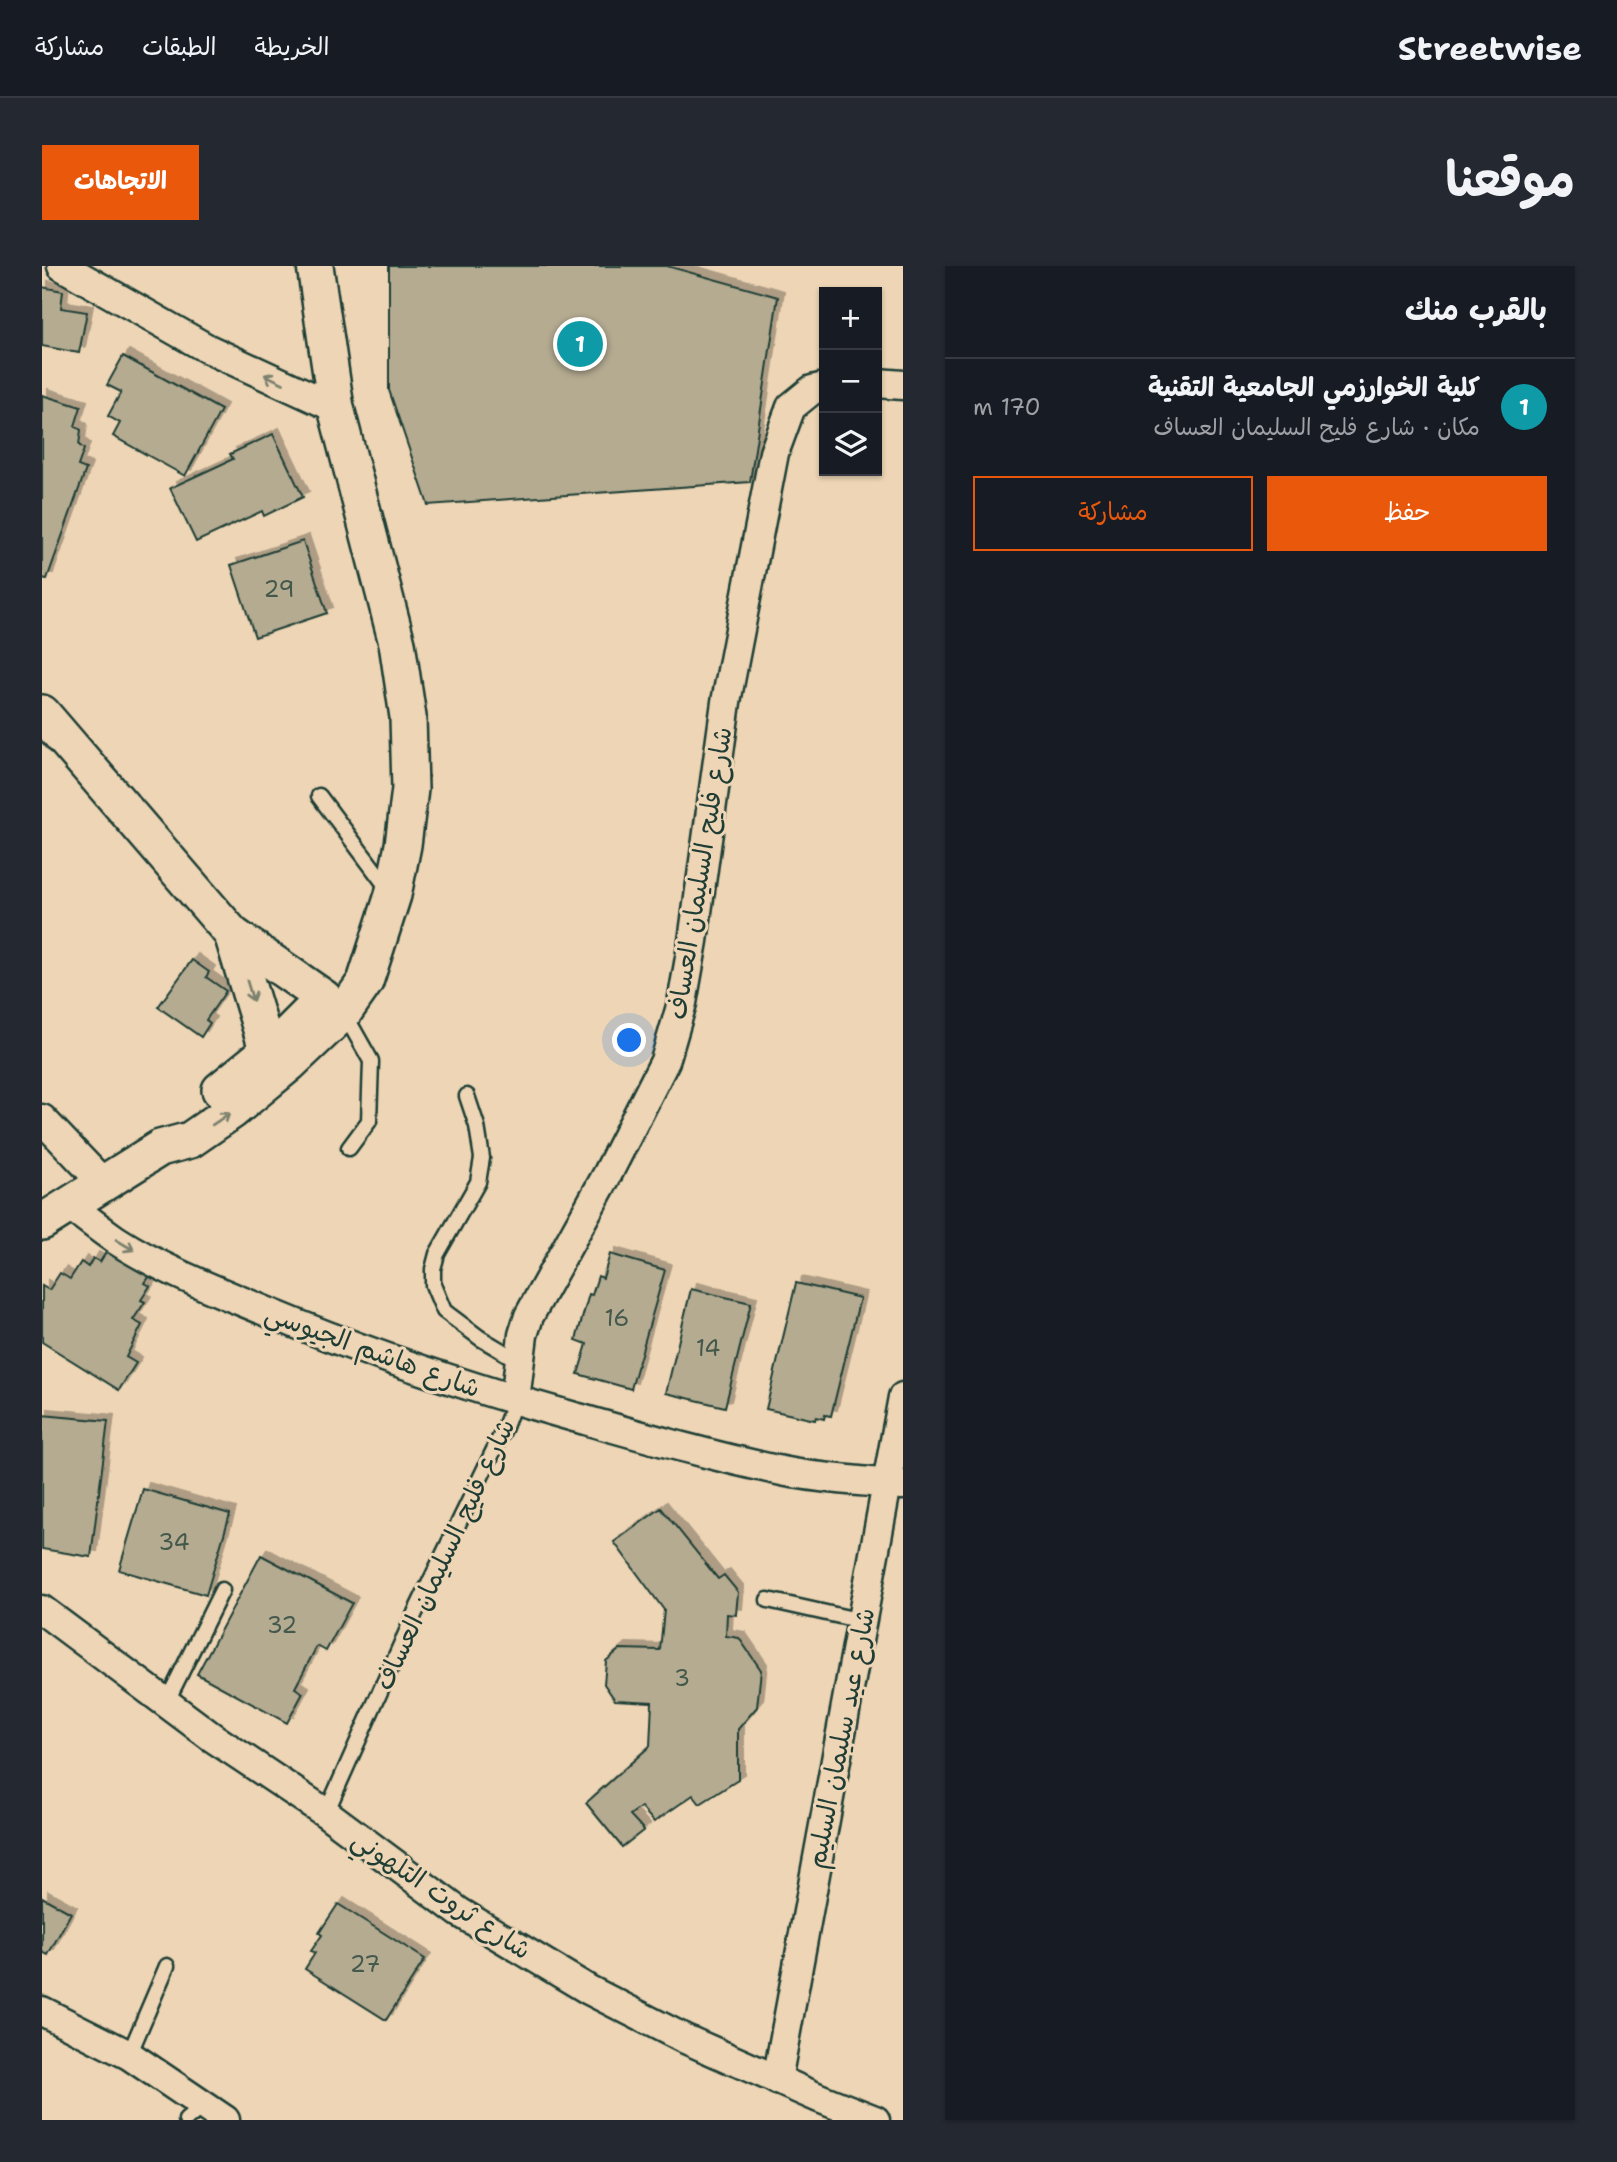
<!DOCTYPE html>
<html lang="ar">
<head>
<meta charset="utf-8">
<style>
	:root { --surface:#171b24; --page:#242831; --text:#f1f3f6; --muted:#9ea1a6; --line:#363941; --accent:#ea580c }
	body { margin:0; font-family:"Shantell Sans","Playpen Sans Arabic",sans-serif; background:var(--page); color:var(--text); direction:rtl }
	.controls { position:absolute; right:21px; top:21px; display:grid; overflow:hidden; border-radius:0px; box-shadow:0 2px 5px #0004 }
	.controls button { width:63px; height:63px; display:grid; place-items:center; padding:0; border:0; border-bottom:2px solid var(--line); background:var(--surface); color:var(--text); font:35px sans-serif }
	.you { position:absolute; left:588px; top:775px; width:24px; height:24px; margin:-18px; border:5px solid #fff; border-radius:50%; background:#1a73e8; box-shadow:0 0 0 10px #1a73e833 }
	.badge { display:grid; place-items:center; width:46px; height:46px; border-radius:50%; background:var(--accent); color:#fff; font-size:23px; font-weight:700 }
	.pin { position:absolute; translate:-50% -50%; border:4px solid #fff; box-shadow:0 2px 7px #0006 }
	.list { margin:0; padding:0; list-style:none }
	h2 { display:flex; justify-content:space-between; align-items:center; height:91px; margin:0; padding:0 28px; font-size:30px }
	h2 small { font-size:23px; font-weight:400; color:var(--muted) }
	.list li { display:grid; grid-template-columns:46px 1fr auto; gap:21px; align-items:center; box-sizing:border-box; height:98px; padding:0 28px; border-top:2px solid var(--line) }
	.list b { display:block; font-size:26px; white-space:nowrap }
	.list p { margin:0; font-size:23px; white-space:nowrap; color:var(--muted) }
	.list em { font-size:23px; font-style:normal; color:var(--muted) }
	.actions { display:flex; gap:14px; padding:21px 28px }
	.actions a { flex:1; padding:16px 0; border:2px solid var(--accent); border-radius:0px; text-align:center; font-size:24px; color:var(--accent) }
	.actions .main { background:var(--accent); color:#fff }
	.icon { flex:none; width:38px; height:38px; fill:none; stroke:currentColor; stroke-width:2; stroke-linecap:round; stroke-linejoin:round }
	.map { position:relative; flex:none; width:861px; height:1854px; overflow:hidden; direction:ltr; border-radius:0px }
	header { display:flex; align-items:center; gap:42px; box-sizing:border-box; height:98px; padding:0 35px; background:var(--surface); border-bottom:2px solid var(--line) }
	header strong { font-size:33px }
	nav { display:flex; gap:38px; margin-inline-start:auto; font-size:24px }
	.intro { display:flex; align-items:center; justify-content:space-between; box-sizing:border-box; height:168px; padding:0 42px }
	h1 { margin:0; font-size:49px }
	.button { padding:18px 32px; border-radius:0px; background:var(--accent); color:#fff; font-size:24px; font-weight:700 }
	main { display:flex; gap:42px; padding:0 42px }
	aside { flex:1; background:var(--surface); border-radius:0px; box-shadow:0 2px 5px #0004 }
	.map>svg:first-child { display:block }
	.building { fill:#b4ab91; stroke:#1f3d34; stroke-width:2; filter:url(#shadow) }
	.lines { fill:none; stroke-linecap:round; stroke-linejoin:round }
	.service-casing { stroke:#1f3d34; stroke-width:19 }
	.minor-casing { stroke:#1f3d34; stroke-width:33 }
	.tertiary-casing { stroke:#1f3d34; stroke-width:40 }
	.service { stroke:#edd5b5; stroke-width:14 }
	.minor { stroke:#edd5b5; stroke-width:28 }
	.tertiary { stroke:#edd5b5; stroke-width:35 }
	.oneway { stroke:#7c816e }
	.labels { text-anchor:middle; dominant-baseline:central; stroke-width:6; stroke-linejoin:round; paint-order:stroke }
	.number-label { font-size:23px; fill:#44584b }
	.street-label { font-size:26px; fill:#1f3d34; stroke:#edd5b5 }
</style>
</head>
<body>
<header>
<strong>Streetwise</strong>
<nav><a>الخريطة</a><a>الطبقات</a><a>مشاركة</a></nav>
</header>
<div class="intro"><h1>موقعنا</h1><a class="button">الاتجاهات</a></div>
<main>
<aside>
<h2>بالقرب منك<small></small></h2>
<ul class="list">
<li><span class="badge" style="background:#0f9aa8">1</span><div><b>كلية الخوارزمي الجامعية التقنية</b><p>مكان · شارع فليح السليمان العساف</p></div><em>170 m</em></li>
</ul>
<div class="actions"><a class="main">حفظ</a><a>مشاركة</a></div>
</aside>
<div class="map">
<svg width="861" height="1854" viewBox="0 0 861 1854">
	<defs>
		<filter id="shadow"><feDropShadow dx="6" dy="-6" stdDeviation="0" flood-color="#0004"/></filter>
	</defs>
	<rect width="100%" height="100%" fill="#edd5b5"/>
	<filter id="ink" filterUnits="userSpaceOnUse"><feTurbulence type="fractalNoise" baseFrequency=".0143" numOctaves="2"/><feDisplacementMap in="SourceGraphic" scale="14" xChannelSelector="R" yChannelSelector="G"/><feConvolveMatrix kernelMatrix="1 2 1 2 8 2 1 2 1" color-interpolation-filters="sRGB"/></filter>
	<g filter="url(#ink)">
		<g class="building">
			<polygon points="347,0 625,0 736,31 708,216 386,239 347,124"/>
			<polygon points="0,21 21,25 19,42 45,46 37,87 0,80"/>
			<polygon points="81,90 179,144 143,210 71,170 78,157 66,150 79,126 65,119"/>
			<polygon points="0,129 39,141 33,160 39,164 37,179 42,183 36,200 44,203 5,313 0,312"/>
			<polygon points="231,168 261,231 222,250 220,245 154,276 128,222 191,193 188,188"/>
			<polygon points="261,275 285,347 213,371 189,299"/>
			<polygon points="150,694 167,706 164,711 184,725 164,754 168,757 159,771 116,741"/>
			<polygon points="69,978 112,1004 103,1017 108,1020 99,1034 103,1036 91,1054 100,1059 84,1091 94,1097 77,1124 0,1076 0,1020 7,1024 18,1007 28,1013 39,996 46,1001 51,992 58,996"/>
			<polygon points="568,988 623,1004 589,1123 536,1108 545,1078 534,1074 547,1028 550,1029 556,1010 561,1012"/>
			<polygon points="754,1017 818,1032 789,1150 783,1149 782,1153 774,1151 773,1154 724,1143"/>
			<polygon points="649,1023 709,1037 683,1141 624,1127"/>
			<polygon points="0,1149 66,1155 49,1291 0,1283"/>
			<polygon points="101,1223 188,1248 164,1329 77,1304"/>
			<polygon points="619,1242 676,1313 682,1309 696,1326 694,1349 685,1348 684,1370 697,1372 719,1404 715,1441 696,1463 696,1514 658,1538 651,1529 612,1556 599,1541 588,1549 602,1564 580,1581 544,1537 608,1480 610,1436 573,1434 562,1418 564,1395 578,1383 618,1384 622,1344 572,1276"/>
			<polygon points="219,1289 310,1337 284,1385 275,1380 253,1422 261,1427 245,1457 155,1408"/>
			<polygon points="0,1631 29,1647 6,1689 0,1686"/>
			<polygon points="296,1638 383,1693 344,1754 263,1703 273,1687 269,1685 280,1669 277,1667"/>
		</g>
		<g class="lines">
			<g class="service-casing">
				<g id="service">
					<polyline points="277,530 348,625"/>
					<polyline points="302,747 329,795 327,855 307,882"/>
					<polyline points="425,830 435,860 440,892 436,916 395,988 391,1003 391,1019 402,1045 438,1072 477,1095"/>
					<polyline points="726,1334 820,1355"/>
					<polyline points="124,1437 180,1324"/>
					<polyline points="284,1547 373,1347 463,1161 473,1134"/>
					<polyline points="87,1789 125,1700"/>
					<polyline points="144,1854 163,1838"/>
				</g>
			</g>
			<g class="minor-casing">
				<g id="minor">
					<polyline points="20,0 166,83 294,142"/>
					<polyline points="835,117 861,119"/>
					<polyline points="0,853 61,917"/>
					<path d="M27 939C43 951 58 963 74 974 122 1005 176 1025 228 1047 326 1088 426 1121 529 1150 600 1170 672 1191 745 1206 783 1213 822 1215 861 1219"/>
					<polyline points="473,1134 481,1069 487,1050 565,909 623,795 640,737 651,675 684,436 732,187 749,141 770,124 782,121"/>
					<polyline points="0,1344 170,1471 284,1547 417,1646 547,1724 641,1772 777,1832 833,1854"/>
					<polyline points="0,1745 87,1789 183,1854"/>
					<polyline points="735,1814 861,1131"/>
				</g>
			</g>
			<g class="tertiary-casing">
				<g id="tertiary">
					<polyline points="0,447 190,668 282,732"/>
					<polyline points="190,668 225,783"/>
					<polyline points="178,824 244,770 270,744"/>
					<polyline points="0,956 118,882 148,874 190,845 248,797 302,746 323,716 351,629 361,579 368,523 366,451 355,377 294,142 273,0"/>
				</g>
			</g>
			<use href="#service" class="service"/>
			<use href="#minor" class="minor"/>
			<use href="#tertiary" class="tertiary"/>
		</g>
		<defs><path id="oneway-shaft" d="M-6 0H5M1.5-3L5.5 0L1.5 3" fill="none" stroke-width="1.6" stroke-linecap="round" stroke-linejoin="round" transform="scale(1.75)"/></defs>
		<g class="oneway">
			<use href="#oneway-shaft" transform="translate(232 113) rotate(-155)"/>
			<use href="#oneway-shaft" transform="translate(208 725) rotate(73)"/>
			<use href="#oneway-shaft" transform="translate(179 853) rotate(-34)"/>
			<use href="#oneway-shaft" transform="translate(83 979) rotate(31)"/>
		</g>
	</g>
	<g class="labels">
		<g class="number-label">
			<text x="237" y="323">29</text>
			<text x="575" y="1052">16</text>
			<text x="666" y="1082">14</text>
			<text x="132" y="1276">34</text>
			<text x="240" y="1359">32</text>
			<text x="640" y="1412">3</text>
			<text x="323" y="1698">27</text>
		</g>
		<g class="street-label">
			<text transform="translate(657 607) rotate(-81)">شارع فليح السليمان العساف</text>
			<text transform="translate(331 1084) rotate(20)">شارع هاشم الجيوسي</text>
			<text transform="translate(402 1288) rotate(-65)">شارع فليح السليمان العساف</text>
			<text transform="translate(798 1472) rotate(-79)">شارع عيد سليمان السليم</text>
			<text transform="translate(400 1628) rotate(34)">شارع ثروت التلهوني</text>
		</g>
	</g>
</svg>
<div class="controls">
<button>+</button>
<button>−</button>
<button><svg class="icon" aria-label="layers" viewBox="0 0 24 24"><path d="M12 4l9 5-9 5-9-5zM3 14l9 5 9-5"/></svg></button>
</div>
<div class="you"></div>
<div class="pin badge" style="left:538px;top:78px;background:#0f9aa8">1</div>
</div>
</main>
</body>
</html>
